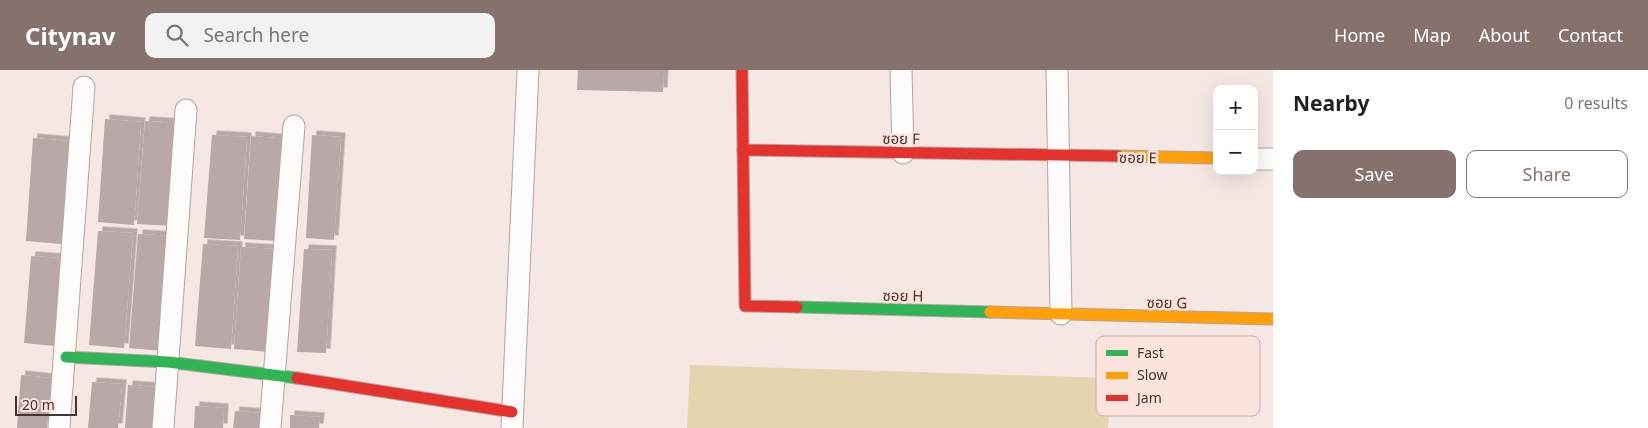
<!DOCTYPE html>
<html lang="en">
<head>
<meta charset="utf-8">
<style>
	:root { --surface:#fff; --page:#f2f2f2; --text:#222; --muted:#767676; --line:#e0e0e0; --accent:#86726d }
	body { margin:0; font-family:"Noto Sans","Noto Sans Thai",sans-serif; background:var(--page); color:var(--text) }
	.controls { position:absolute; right:15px; top:15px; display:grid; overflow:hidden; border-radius:10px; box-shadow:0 5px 20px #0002 }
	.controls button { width:45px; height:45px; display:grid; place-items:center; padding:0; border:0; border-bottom:1px solid var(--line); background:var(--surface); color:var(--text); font:25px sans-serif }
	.scale { position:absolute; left:15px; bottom:12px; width:62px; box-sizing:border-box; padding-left:5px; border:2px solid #4a332d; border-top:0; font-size:14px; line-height:18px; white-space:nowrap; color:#4a332d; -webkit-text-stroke:4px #fce3dd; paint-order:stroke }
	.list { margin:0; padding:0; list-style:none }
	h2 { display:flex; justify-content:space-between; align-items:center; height:65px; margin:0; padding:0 20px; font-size:21px }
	h2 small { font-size:16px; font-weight:400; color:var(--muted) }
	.actions { display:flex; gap:10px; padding:15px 20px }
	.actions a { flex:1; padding:11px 0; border:1px solid var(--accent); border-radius:10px; text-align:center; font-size:18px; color:var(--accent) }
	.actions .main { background:var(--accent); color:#fff }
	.icon { flex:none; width:28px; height:28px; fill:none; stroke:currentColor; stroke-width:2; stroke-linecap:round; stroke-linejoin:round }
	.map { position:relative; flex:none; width:1273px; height:358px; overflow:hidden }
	header { display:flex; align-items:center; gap:30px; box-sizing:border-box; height:70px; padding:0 25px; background:var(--accent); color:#fff }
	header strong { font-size:24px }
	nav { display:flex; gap:28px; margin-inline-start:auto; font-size:18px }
	.search { width:350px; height:45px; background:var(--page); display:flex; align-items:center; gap:12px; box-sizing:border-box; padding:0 18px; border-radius:10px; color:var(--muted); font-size:19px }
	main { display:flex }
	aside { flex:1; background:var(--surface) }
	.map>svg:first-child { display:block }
	.green { fill:#e4d4b0 }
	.building { fill:#b8a8a8; filter:url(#shadow) }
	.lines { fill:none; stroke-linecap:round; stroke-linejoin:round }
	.street-casing { stroke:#b5a4a0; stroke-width:23 }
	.fast-casing { stroke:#b5a4a0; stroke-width:13 }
	.slow-casing { stroke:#b5a4a0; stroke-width:13 }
	.jam-casing { stroke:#b5a4a0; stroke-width:13 }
	.street { stroke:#fefbfb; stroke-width:21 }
	.fast { stroke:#30b455; stroke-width:11 }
	.slow { stroke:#ff9f0a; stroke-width:11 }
	.jam { stroke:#e5322d; stroke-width:11 }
	.labels { text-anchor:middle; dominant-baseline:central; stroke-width:5; stroke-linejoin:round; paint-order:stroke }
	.street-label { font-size:15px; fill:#4a332d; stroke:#fce3dd }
	.key { fill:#fce3dd; stroke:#c7aea8; stroke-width:1 }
	.key-label { font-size:14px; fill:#4a332d }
</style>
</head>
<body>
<header>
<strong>Citynav</strong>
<div class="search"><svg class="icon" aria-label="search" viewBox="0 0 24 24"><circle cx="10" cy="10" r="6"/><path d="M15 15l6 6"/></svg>Search here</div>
<nav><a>Home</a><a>Map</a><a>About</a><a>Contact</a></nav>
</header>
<main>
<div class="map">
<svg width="1273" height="358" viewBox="0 0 1273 358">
	<defs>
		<filter id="shadow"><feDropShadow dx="4.5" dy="-4.5" stdDeviation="0" flood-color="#0004"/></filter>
	</defs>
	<rect width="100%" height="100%" fill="#f5e7e4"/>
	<polygon class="green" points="690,295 1111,308 1108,358 687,358"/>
	<g class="building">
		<polygon points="578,0 664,0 663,22 577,20"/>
		<polygon points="105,49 141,52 134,155 98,152"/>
		<polygon points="145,51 180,53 173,156 137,154"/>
		<polygon points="212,65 247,67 240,170 204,168"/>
		<polygon points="312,65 341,67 334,170 306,168"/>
		<polygon points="251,66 287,69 279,171 244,169"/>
		<polygon points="33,68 69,71 61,174 26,171"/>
		<polygon points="98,161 133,163 124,278 89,275"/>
		<polygon points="138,164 173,166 164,281 129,278"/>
		<polygon points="203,174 238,176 231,279 195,276"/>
		<polygon points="241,177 277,179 270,282 234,279"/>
		<polygon points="304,179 332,180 326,283 297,282"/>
		<polygon points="31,186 61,188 54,276 24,273"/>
		<polygon points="21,305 51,308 47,358 17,358"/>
		<polygon points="92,312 122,314 118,358 88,358"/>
		<polygon points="128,315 158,317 155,358 125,358"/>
		<polygon points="195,336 224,338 223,358 194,358"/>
		<polygon points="235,341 263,343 262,358 233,358"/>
		<polygon points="290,345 320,347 319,358 290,358"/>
	</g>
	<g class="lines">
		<g class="street-casing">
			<g id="street">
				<polyline points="901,0 903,83"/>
				<polyline points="1057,0 1061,244"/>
				<polyline points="1254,89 1273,89"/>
				<polyline points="59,358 84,17"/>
				<polyline points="163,358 186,40"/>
				<polyline points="270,358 294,56"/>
				<polyline points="512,358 528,0"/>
			</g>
		</g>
		<g class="fast-casing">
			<g id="fast">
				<polyline points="797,237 990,242"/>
				<polyline points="66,287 168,292 297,308"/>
			</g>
		</g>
		<g class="slow-casing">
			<g id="slow">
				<polyline points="1118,86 1217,88"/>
				<polyline points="990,242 1273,249"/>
			</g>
		</g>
		<g class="jam-casing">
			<g id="jam">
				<polyline points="742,0 745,236 797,237"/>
				<polyline points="743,80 1118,86"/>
				<polyline points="297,308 512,342"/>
			</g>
		</g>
		<use href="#street" class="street"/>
		<use href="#fast" class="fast"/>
		<use href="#slow" class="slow"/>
		<use href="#jam" class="jam"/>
	</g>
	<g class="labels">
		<g class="street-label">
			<text transform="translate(901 68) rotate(1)">ซอย F</text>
			<text transform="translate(1138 87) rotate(1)">ซอย E</text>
			<text transform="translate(903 225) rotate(1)">ซอย H</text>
			<text transform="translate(1167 232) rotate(1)">ซอย G</text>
		</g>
	</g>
	<rect x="1096" y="266" width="164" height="80" rx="8" class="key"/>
	<rect x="1106" y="280" width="22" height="6" fill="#30b455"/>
	<rect x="1106" y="302" width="22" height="7" fill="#ff9f0a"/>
	<rect x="1106" y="325" width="22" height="6" fill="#e5322d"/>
	<g class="key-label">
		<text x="1137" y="288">Fast</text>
		<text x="1137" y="310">Slow</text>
		<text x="1137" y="333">Jam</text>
	</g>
</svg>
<div class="controls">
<button>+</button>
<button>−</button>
</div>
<div class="scale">20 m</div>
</div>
<aside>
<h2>Nearby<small>0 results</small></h2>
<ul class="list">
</ul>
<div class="actions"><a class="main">Save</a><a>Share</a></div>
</aside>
</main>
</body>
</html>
